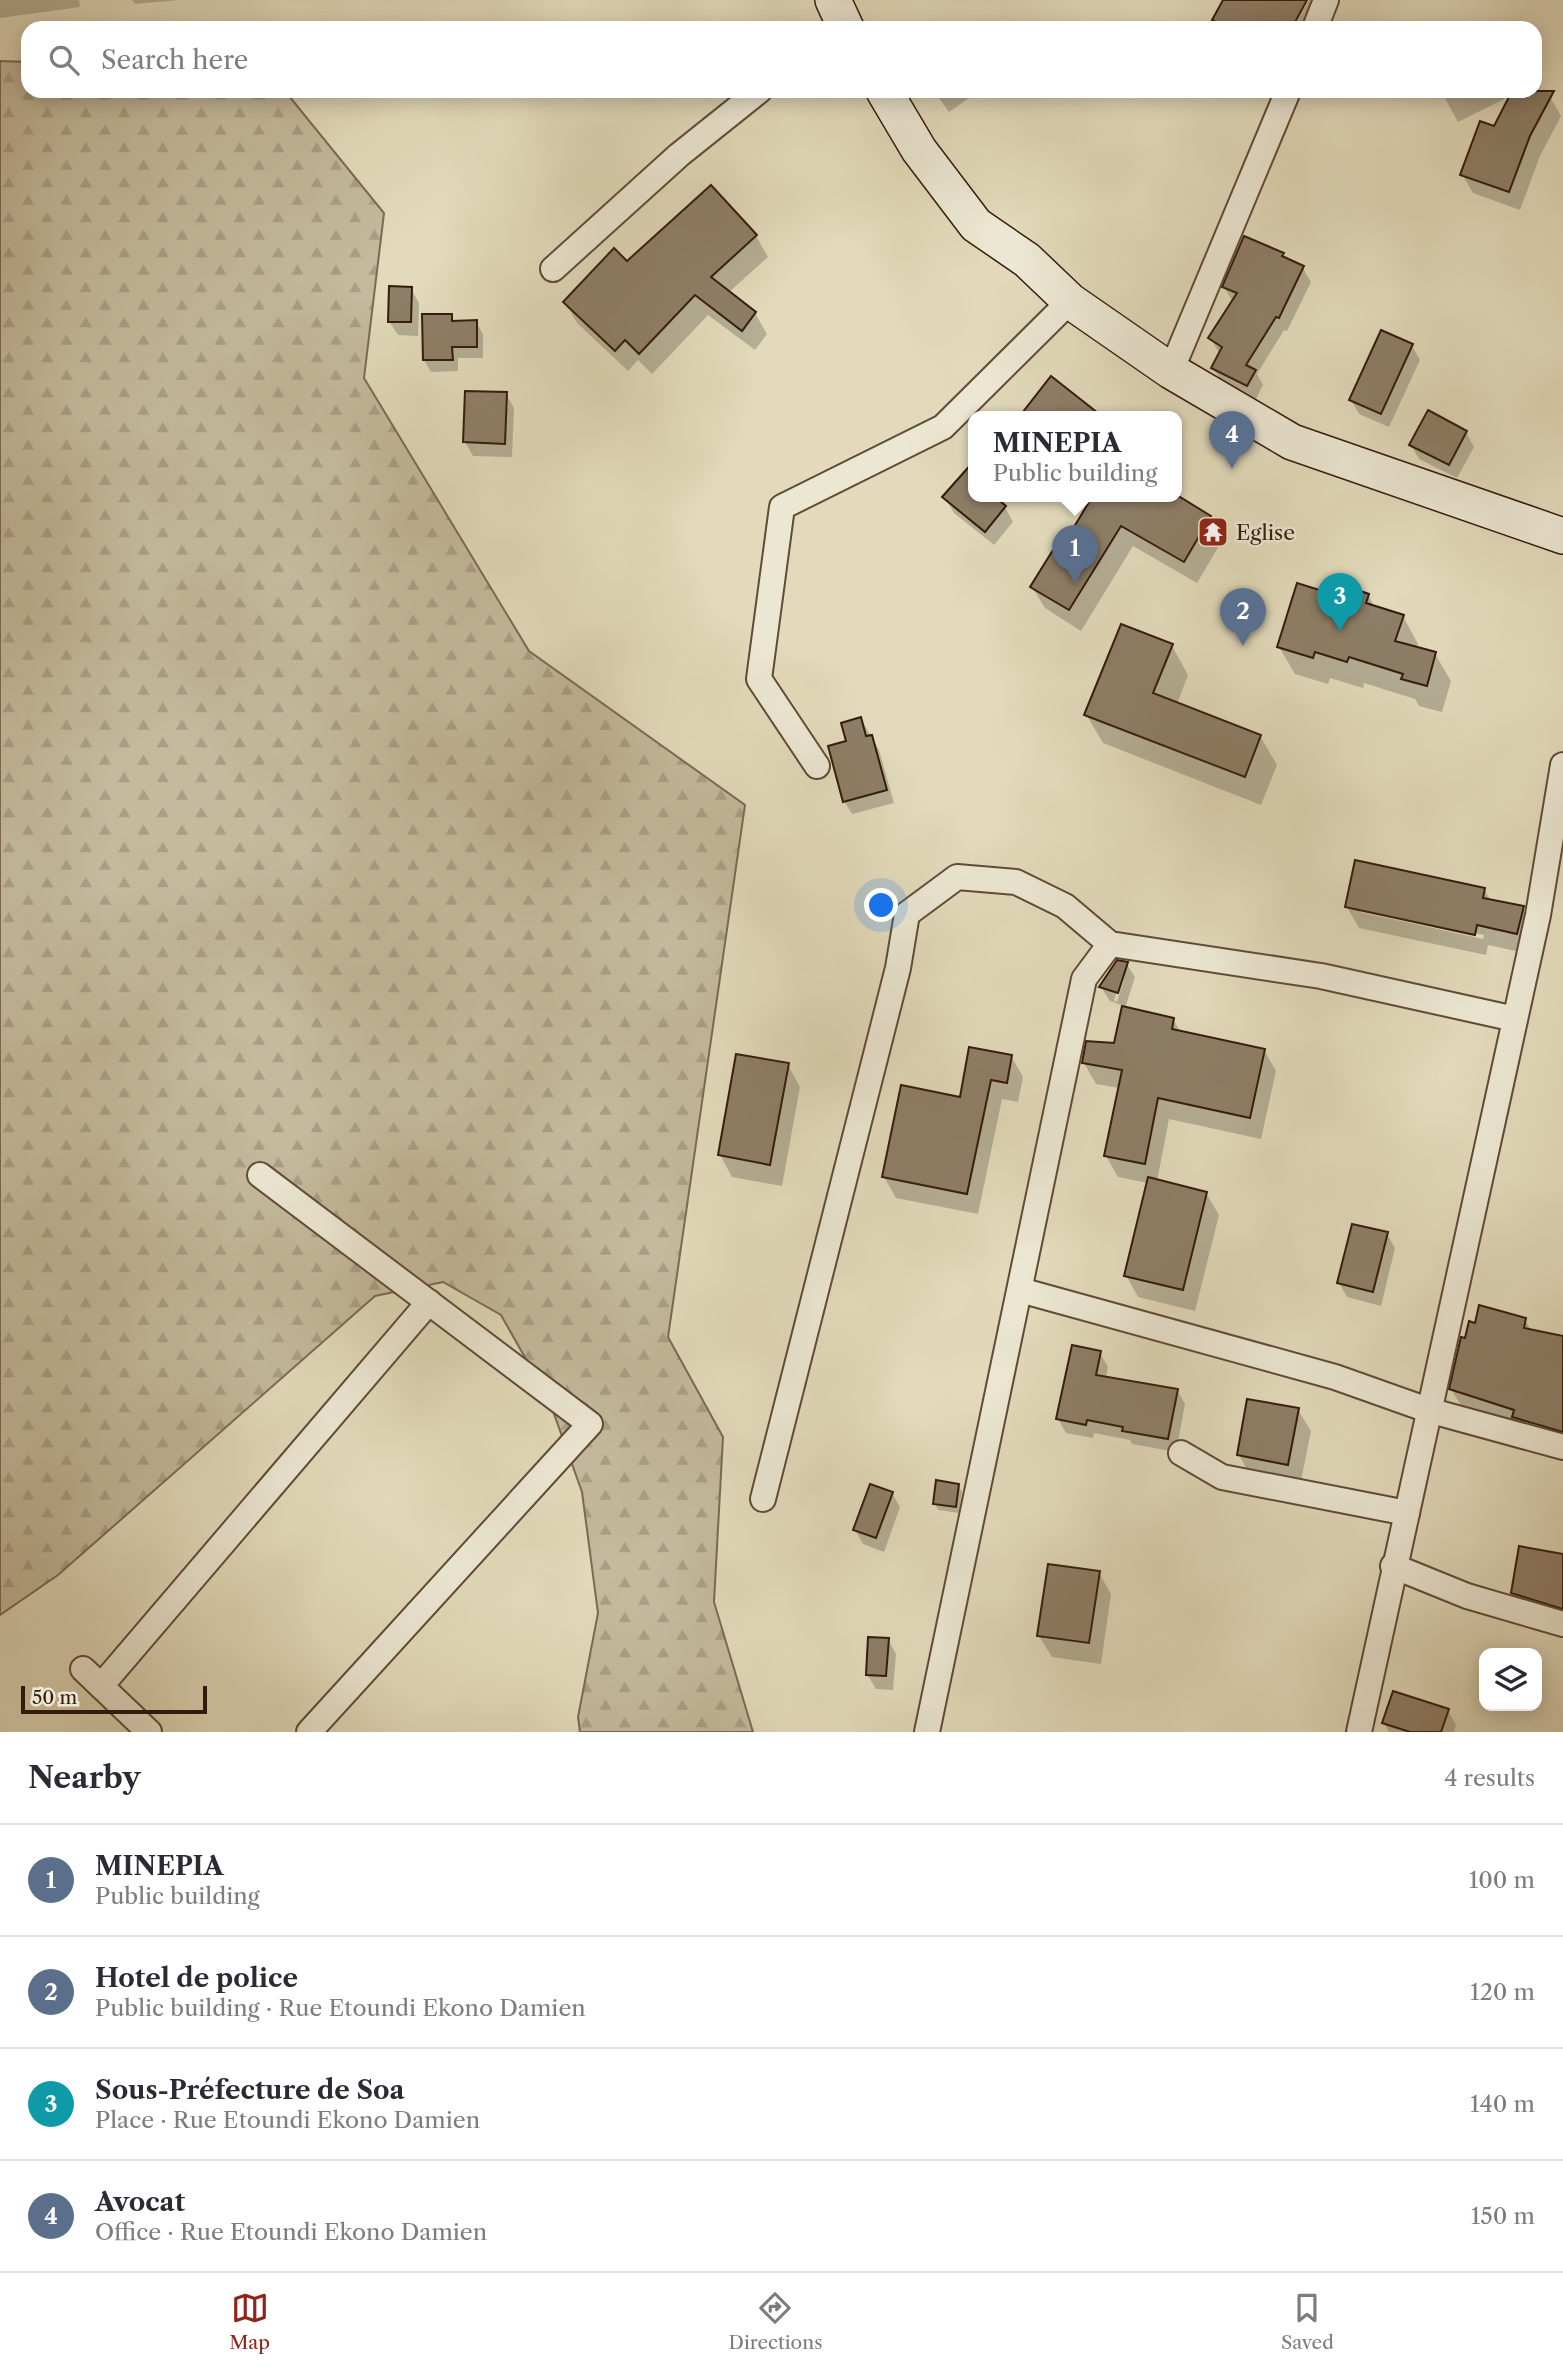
<!DOCTYPE html>
<html lang="en">
<head>
<meta charset="utf-8">
<style>
	:root { --surface:#fff; --page:#f2f2f3; --text:#2b2b33; --muted:#7c7c81; --line:#e1e1e2; --accent:#8f2418 }
	body { margin:0; font-family:"Libre Caslon Text",serif; background:var(--page); color:var(--text) }
	.controls { position:absolute; right:21px; bottom:21px; display:grid; overflow:hidden; border-radius:14px; box-shadow:0 4px 18px #0003 }
	.controls button { width:63px; height:63px; display:grid; place-items:center; padding:0; border:0; border-bottom:2px solid var(--line); background:var(--surface); color:var(--text); font:35px sans-serif }
	.scale { position:absolute; left:21px; bottom:18px; width:186px; box-sizing:border-box; padding-left:7px; border:4px solid #341b0d; border-top:0; font-size:19px; line-height:24px; white-space:nowrap; color:#341b0d; -webkit-text-stroke:5px #ece7d3; paint-order:stroke }
	.you { position:absolute; left:882px; top:906px; width:24px; height:24px; margin:-18px; border:5px solid #fff; border-radius:50%; background:#1a73e8; box-shadow:0 0 0 10px #1a73e833 }
	.badge { display:grid; place-items:center; width:46px; height:46px; border-radius:50%; background:var(--accent); color:#fff; font-size:23px; font-weight:700 }
	.pin { position:absolute; translate:-50% -58px; filter:drop-shadow(0 2px 4px #0008) }
	.pin::after { content:''; position:absolute; top:37px; width:24px; height:21px; background:inherit; clip-path:polygon(0 0,100% 0,50% 100%) }
	.popup { position:absolute; left:968px; top:411px; width:214px; height:91px; box-sizing:border-box; display:grid; place-content:center; border-radius:14px; background:var(--surface); filter:drop-shadow(0 2px 5px #0005); font-size:23px; white-space:nowrap; color:var(--muted) }
	.popup b { font-size:26px; color:var(--text) }
	.popup::after { content:''; position:absolute; left:50%; top:100%; margin-left:-14px; border:14px solid transparent; border-top-color:var(--surface) }
	.list { margin:0; padding:0; list-style:none }
	h2 { display:flex; justify-content:space-between; align-items:center; height:91px; margin:0; padding:0 28px; font-size:30px }
	h2 small { font-size:23px; font-weight:400; color:var(--muted) }
	.list li { display:grid; grid-template-columns:46px 1fr auto; gap:21px; align-items:center; box-sizing:border-box; height:112px; padding:0 28px; border-top:2px solid var(--line) }
	.list b { display:block; font-size:26px; white-space:nowrap }
	.list p { margin:0; font-size:23px; white-space:nowrap; color:var(--muted) }
	.list em { font-size:23px; font-style:normal; color:var(--muted) }
	.icon { flex:none; width:38px; height:38px; fill:none; stroke:currentColor; stroke-width:2; stroke-linecap:round; stroke-linejoin:round }
	.map { position:relative; flex:none; width:1563px; height:1732px; overflow:hidden }
	.search { position:absolute; background:var(--surface); box-shadow:0 4px 18px #0003; left:21px; right:21px; top:21px; height:77px; display:flex; align-items:center; gap:18px; box-sizing:border-box; padding:0 24px; border-radius:21px; color:var(--muted); font-size:26px }
	.sheet { height:539px; background:var(--surface) }
	nav { display:flex; justify-content:space-around; align-items:center; box-sizing:border-box; height:98px; border-top:2px solid var(--line); background:var(--surface); font-size:19px; color:var(--muted) }
	nav a { display:grid; justify-items:center; gap:4px }
	nav .on { color:var(--accent) }
	.map>svg:first-child { display:block }
	.forest { fill:url(#forest-firs); stroke:#7c6a55; stroke-width:2 }
	.shadow { fill:#0003; fill-rule:evenodd }
	.building { fill:#8e7e67; stroke:#341b0d; stroke-width:2 }
	.lines { fill:none; stroke-linecap:round; stroke-linejoin:round }
	.street-casing { stroke:#604b38; stroke-width:28 }
	.secondary-casing { stroke:#341b0d; stroke-width:38 }
	.street { stroke:#ece7d3; stroke-width:24 }
	.secondary { stroke:#ece7d3; stroke-width:35 }
	.labels { text-anchor:middle; dominant-baseline:central; stroke-width:5; stroke-linejoin:round; paint-order:stroke }
	.poi-label { font-size:21px; fill:#341b0d; stroke:#ece7d3; text-anchor:start }
</style>
</head>
<body>
<div class="map">
<svg width="1563" height="1732" viewBox="0 0 1563 1732">
	<defs>
		<pattern id="forest-firs" width="22" height="20" patternUnits="userSpaceOnUse" patternTransform="scale(1.75)"><rect width="22" height="20" fill="#c4ba9d"/><path d="M5 1l3.5 6h-7zM16 11l3.5 6h-7z" fill="#a99f86"/></pattern>
	</defs>
	<rect width="100%" height="100%" fill="#e2dabb"/>
	<filter id="stains"><feTurbulence type="fractalNoise" baseFrequency=".00286" numOctaves="4"/><feColorMatrix values="0 0 0 0 .2 0 0 0 0 .09 0 0 0 0 .02 0 0 0 .5 -.17"/></filter>
	<radialGradient id="worn" r=".72"><stop offset=".6" stop-color="#630" stop-opacity="0"/><stop offset="1" stop-color="#630" stop-opacity=".3"/></radialGradient>
	<polygon class="forest" points="0,61 28,62 28,91 285,91 384,213 364,378 529,651 745,805 668,1337 723,1437 714,1602 753,1732 580,1732 578,1717 598,1613 582,1492 549,1400 501,1315 443,1282 375,1296 58,1575 0,1615"/>
	<g class="shadow">
		<polygon points="0,0 79,0 80,7 0,18"/>
		<polygon points="132,0 179,0 135,4"/>
		<polygon points="1225,0 1305,0 1290,28 1219,28 1214,20"/>
		<polygon points="1309,0 1329,0 1314,28 1294,28"/>
		<polygon points="1535,89 1550,97 1561,116 1540,156 1520,210 1473,193 1462,174 1495,128 1514,91"/>
		<polygon points="934,91 979,91 949,112"/>
		<polygon points="1441,91 1500,91 1504,99 1458,122"/>
		<polygon points="756,236 768,257 728,293 755,313 767,334 755,350 708,315 652,374 638,360 628,371 577,323 565,302 627,263"/>
		<polygon points="1282,254 1285,259 1302,267 1311,282 1287,331 1284,330 1257,374 1263,385 1256,399 1222,382 1213,368 1220,354 1210,338 1233,302 1224,287"/>
		<polygon points="411,289 419,303 418,336 398,335 389,321"/>
		<polygon points="451,316 455,323 476,322 483,334 483,358 458,358 458,371 431,372 424,360"/>
		<polygon points="1412,346 1420,360 1389,427 1359,414 1351,400"/>
		<polygon points="506,394 514,408 512,457 473,456 465,442"/>
		<polygon points="1466,432 1474,447 1457,478 1419,459 1411,445"/>
		<polygon points="974,497 1005,507 1013,522 994,545 954,513 946,499"/>
		<polygon points="1094,497 1210,517 1223,539 1197,583 1133,546 1081,631 1045,608 1032,587 1072,535"/>
		<polygon points="1327,595 1368,595 1375,608 1403,616 1418,644 1417,649 1435,654 1451,681 1442,712 1419,706 1415,699 1364,683 1363,688 1330,678 1328,684 1295,674 1279,647"/>
		<polygon points="1172,646 1188,675 1177,704 1260,736 1277,765 1261,805 1103,743 1086,714"/>
		<polygon points="861,719 879,750 894,803 852,814 844,801 848,743"/>
		<path d="M1484 889 1491 901 1522 908 1534 929 1529 954 1488 945 1486 955 1359 928 1347 907ZM1360 909 1484 935 1483 939 1360 912Z"/>
		<path d="M1126 963 1135 977 1125 1008 1173 1019 1181 1033 1264 1050 1276 1071 1261 1139 1169 1119 1157 1181 1206 1193 1219 1215 1195 1311 1138 1297 1126 1275 1148 1183 1118 1177 1106 1156 1120 1088 1096 1084 1084 1063 1115 1045 1124 1006 1110 1001 1101 987ZM1125 976 1117 1002 1114 1000 1120 982Z"/>
		<polygon points="1011,1056 1023,1077 1018,1102 1002,1099 978,1214 896,1198 884,1177 962,1099"/>
		<polygon points="788,1065 800,1087 782,1186 732,1177 720,1155"/>
		<polygon points="1387,1234 1395,1248 1381,1306 1347,1297 1339,1283"/>
		<polygon points="1525,1320 1532,1332 1563,1338 1563,1446 1462,1407 1451,1389 1466,1340 1476,1325"/>
		<polygon points="1100,1353 1108,1367 1106,1378 1177,1390 1185,1404 1176,1452 1132,1444 1130,1440 1094,1433 1093,1438 1066,1433 1058,1419"/>
		<polygon points="1298,1410 1311,1431 1300,1486 1251,1477 1239,1455"/>
		<polygon points="958,1485 962,1492 959,1513 938,1510 935,1504"/>
		<polygon points="892,1493 900,1507 884,1552 863,1544 855,1530"/>
		<polygon points="1563,1555 1563,1626 1525,1615 1513,1593"/>
		<polygon points="1099,1573 1111,1594 1101,1664 1052,1657 1039,1636"/>
		<polygon points="888,1640 896,1654 893,1690 876,1689 867,1674"/>
		<polygon points="1448,1711 1456,1725 1454,1732 1389,1732 1384,1723"/>
	</g>
	<g class="building">
		<polygon points="1223,0 1307,0 1292,28 1228,28 1212,20"/>
		<polygon points="1512,91 1554,91 1530,136 1509,192 1460,175 1480,121 1494,126"/>
		<polygon points="711,185 757,235 711,277 756,312 742,331 695,295 639,354 625,340 615,351 563,302 614,248 627,261"/>
		<polygon points="1244,236 1284,253 1282,256 1304,266 1279,318 1276,317 1246,365 1256,370 1247,386 1211,368 1222,347 1208,338 1237,293 1222,287"/>
		<polygon points="389,286 412,287 411,322 388,322"/>
		<polygon points="422,314 452,314 452,321 477,320 477,347 452,347 453,360 423,360"/>
		<polygon points="1381,330 1413,344 1381,414 1349,400"/>
		<polygon points="1051,376 1103,417 1019,417"/>
		<polygon points="465,391 507,392 505,444 463,442"/>
		<polygon points="1428,410 1467,431 1449,465 1409,445"/>
		<polygon points="974,461 974,497 995,497 1006,506 985,532 942,497"/>
		<polygon points="1092,497 1180,497 1211,516 1184,562 1121,526 1069,610 1030,587 1066,529 1071,532"/>
		<polygon points="1330,581 1369,594 1366,603 1404,615 1395,641 1436,652 1427,686 1401,679 1403,674 1349,657 1347,662 1315,652 1313,658 1277,647 1297,583 1326,592"/>
		<polygon points="1121,624 1173,644 1153,693 1261,735 1245,777 1084,715"/>
		<polygon points="861,717 866,736 872,735 887,790 843,802 828,746 846,741 841,723"/>
		<polygon points="1355,860 1485,888 1483,898 1524,906 1517,934 1477,925 1475,935 1345,907"/>
		<polygon points="1117,960 1128,962 1118,993 1099,987"/>
		<polygon points="1122,1006 1174,1018 1172,1029 1265,1049 1250,1118 1158,1098 1145,1164 1104,1156 1122,1070 1082,1063 1086,1041 1114,1043"/>
		<polygon points="969,1047 1012,1055 1007,1083 991,1080 967,1194 882,1177 901,1085 960,1097"/>
		<polygon points="736,1054 789,1063 770,1165 718,1155"/>
		<polygon points="1148,1177 1207,1192 1183,1290 1124,1276"/>
		<polygon points="1352,1224 1388,1232 1373,1292 1337,1283"/>
		<polygon points="1479,1305 1526,1318 1524,1328 1563,1336 1563,1432 1512,1417 1514,1410 1449,1389 1461,1337 1465,1338 1469,1321 1475,1323"/>
		<polygon points="1072,1345 1101,1351 1096,1375 1178,1389 1168,1439 1122,1431 1123,1427 1087,1420 1086,1425 1056,1419"/>
		<polygon points="1247,1399 1299,1408 1288,1465 1237,1455"/>
		<polygon points="936,1480 959,1484 956,1507 933,1504"/>
		<polygon points="870,1484 893,1492 876,1538 853,1530"/>
		<polygon points="1519,1546 1563,1554 1563,1609 1511,1593"/>
		<polygon points="1048,1564 1100,1571 1089,1643 1037,1636"/>
		<polygon points="868,1637 889,1638 886,1676 866,1675"/>
		<polygon points="1393,1691 1449,1709 1441,1732 1410,1732 1382,1723"/>
	</g>
	<g class="lines">
		<g class="street-casing">
			<g id="street">
				<polyline points="1315,28 1326,0"/>
				<polyline points="553,269 679,155 759,91"/>
				<polyline points="1171,371 1288,91"/>
				<polyline points="817,766 759,679 782,507 943,427 1070,301"/>
				<polyline points="260,1175 590,1424 309,1732"/>
				<polyline points="1020,1290 1335,1377 1428,1410 1563,1447"/>
				<polyline points="1181,1453 1222,1477 1407,1513"/>
				<polyline points="763,1499 898,968 907,914 957,877 1016,882 1065,906 1110,944 1321,976 1515,1019"/>
				<polyline points="1393,1566 1467,1596 1563,1624"/>
				<polyline points="83,1669 149,1732"/>
				<polyline points="101,1686 429,1302"/>
				<polyline points="927,1732 1084,979 1110,944"/>
				<polyline points="1359,1732 1538,915 1563,765"/>
			</g>
		</g>
		<g class="secondary-casing">
			<g id="secondary">
				<polyline points="833,0 846,28"/>
				<polyline points="884,91 919,150 976,225 1027,260 1070,301 1171,371 1292,442 1563,536"/>
			</g>
		</g>
		<use href="#street" class="street"/>
		<use href="#secondary" class="secondary"/>
	</g>
	<defs>
		<g id="temple-square" transform="scale(1.575)"><rect x="-9" y="-9" width="18" height="18" rx="4" fill="#8f2418" stroke="#ece7d3"/><path d="M0-6L5-2H3V0L6.5 2.5H4V6H1.5V3h-3V6H-4V2.5H-6.5L-3 0V-2H-5Z" fill="#fff"/></g>
	</defs>
	<g fill-rule="evenodd">
		<use href="#temple-square" x="1213" y="532"/>
	</g>
	<g class="labels">
		<g class="poi-label">
			<text x="1236" y="532">Eglise</text>
		</g>
	</g>
	<rect width="100%" height="100%" filter="url(#stains)"/>
	<rect width="100%" height="100%" fill="url(#worn)"/>
</svg>
<div class="controls">
<button><svg class="icon" aria-label="layers" viewBox="0 0 24 24"><path d="M12 4l9 5-9 5-9-5zM3 14l9 5 9-5"/></svg></button>
</div>
<div class="scale">50 m</div>
<div class="you"></div>
<div class="pin badge" style="left:1075px;top:583px;background:#5c6f8a">1</div>
<div class="popup"><b>MINEPIA</b>Public building</div>
<div class="pin badge" style="left:1243px;top:646px;background:#5c6f8a">2</div>
<div class="pin badge" style="left:1340px;top:631px;background:#0f9aa8">3</div>
<div class="pin badge" style="left:1232px;top:469px;background:#5c6f8a">4</div>
<div class="search"><svg class="icon" aria-label="search" viewBox="0 0 24 24"><circle cx="10" cy="10" r="6"/><path d="M15 15l6 6"/></svg>Search here</div>
</div>
<section class="sheet">
<h2>Nearby<small>4 results</small></h2>
<ul class="list">
<li><span class="badge" style="background:#5c6f8a">1</span><div><b>MINEPIA</b><p>Public building</p></div><em>100 m</em></li>
<li><span class="badge" style="background:#5c6f8a">2</span><div><b>Hotel de police</b><p>Public building · Rue Etoundi Ekono Damien</p></div><em>120 m</em></li>
<li><span class="badge" style="background:#0f9aa8">3</span><div><b>Sous-Préfecture de Soa</b><p>Place · Rue Etoundi Ekono Damien</p></div><em>140 m</em></li>
<li><span class="badge" style="background:#5c6f8a">4</span><div><b>Avocat</b><p>Office · Rue Etoundi Ekono Damien</p></div><em>150 m</em></li>
</ul>
</section>
<nav>
<a class="on"><svg class="icon" aria-label="map" viewBox="0 0 24 24"><path d="M3 6l6-2 6 2 6-2v14l-6 2-6-2-6 2zM9 4v14M15 6v14"/></svg>Map</a>
<a><svg class="icon" aria-label="directions" viewBox="0 0 24 24"><path d="M12 3l9 9-9 9-9-9zM9 14v-3h6M13 9l2 2-2 2"/></svg>Directions</a>
<a><svg class="icon" aria-label="saved" viewBox="0 0 24 24"><path d="M7 4h10v16l-5-4-5 4z"/></svg>Saved</a>
</nav>
</body>
</html>
